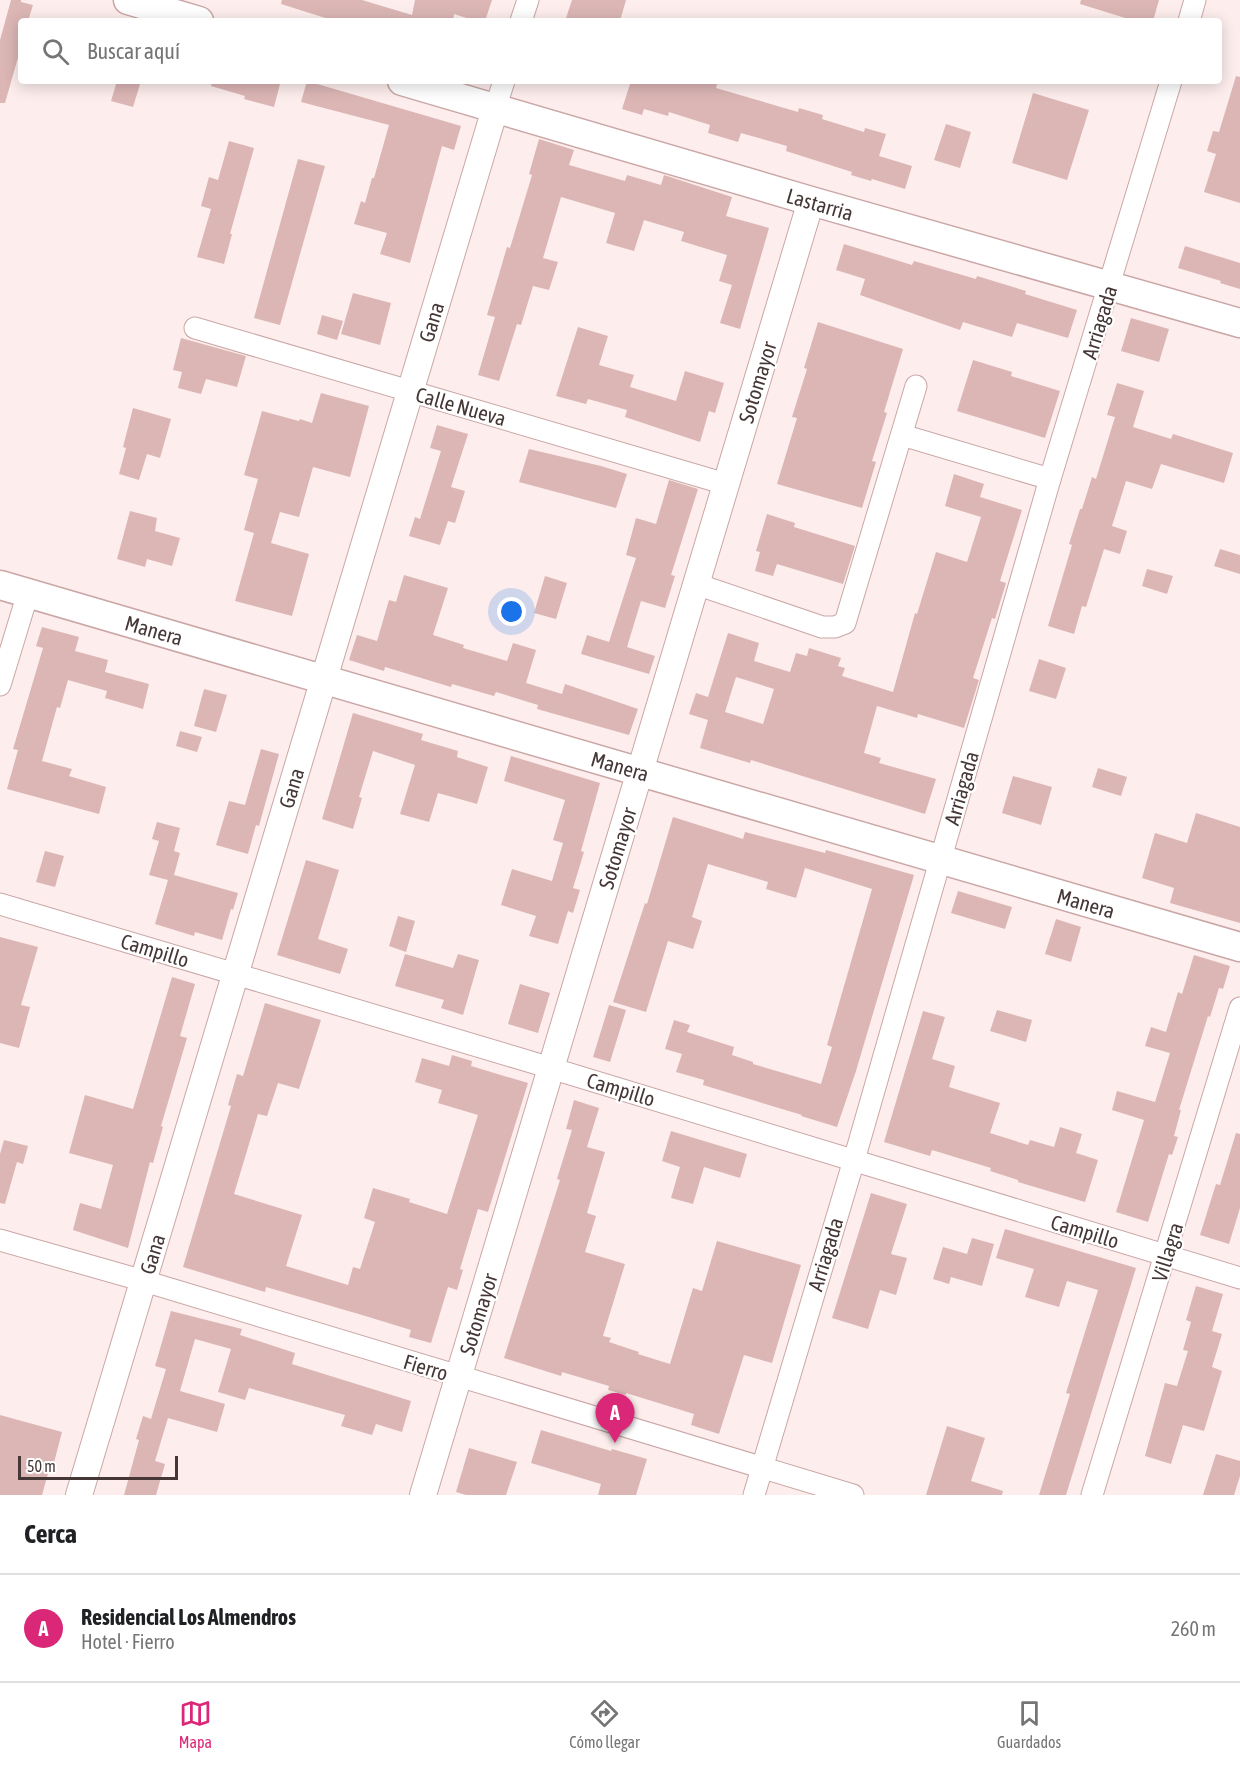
<!DOCTYPE html>
<html lang="es">
<head>
<meta charset="utf-8">
<style>
	:root { --surface:#fff; --page:#f2f2f2; --text:#202124; --muted:#757577; --line:#e0e0e0; --accent:#db2777 }
	body { margin:0; font-family:"Asap Condensed",sans-serif; background:var(--page); color:var(--text) }
	.scale { position:absolute; left:18px; bottom:15px; width:160px; box-sizing:border-box; padding-left:6px; border:3px solid #463737; border-top:0; font-size:16px; line-height:21px; white-space:nowrap; color:#463737; -webkit-text-stroke:4px #fff; paint-order:stroke }
	.you { position:absolute; left:512px; top:612px; width:21px; height:21px; margin:-15px; border:4px solid #fff; border-radius:50%; background:#1a73e8; box-shadow:0 0 0 9px #1a73e833 }
	.badge { display:grid; place-items:center; width:39px; height:39px; border-radius:50%; background:var(--accent); color:#fff; font-size:20px; font-weight:700 }
	.pin { position:absolute; translate:-50% -50px; filter:drop-shadow(0 2px 3px #0008) }
	.pin::after { content:''; position:absolute; top:32px; width:21px; height:18px; background:inherit; clip-path:polygon(0 0,100% 0,50% 100%) }
	.list { margin:0; padding:0; list-style:none }
	h2 { display:flex; justify-content:space-between; align-items:center; height:78px; margin:0; padding:0 24px; font-size:26px }
	h2 small { font-size:20px; font-weight:400; color:var(--muted) }
	.list li { display:grid; grid-template-columns:39px 1fr auto; gap:18px; align-items:center; box-sizing:border-box; height:108px; padding:0 24px; border-top:2px solid var(--line) }
	.list b { display:block; font-size:22px; white-space:nowrap }
	.list p { margin:0; font-size:20px; white-space:nowrap; color:var(--muted) }
	.list em { font-size:20px; font-style:normal; color:var(--muted) }
	.icon { flex:none; width:33px; height:33px; fill:none; stroke:currentColor; stroke-width:2; stroke-linecap:round; stroke-linejoin:round }
	.map { position:relative; flex:none; width:1240px; height:1495px; overflow:hidden }
	.search { position:absolute; background:var(--surface); box-shadow:0 3px 15px #0003; left:18px; right:18px; top:18px; height:66px; display:flex; align-items:center; gap:15px; box-sizing:border-box; padding:0 21px; border-radius:6px; color:var(--muted); font-size:22px }
	.sheet { height:186px; background:var(--surface) }
	nav { display:flex; justify-content:space-around; align-items:center; box-sizing:border-box; height:84px; border-top:2px solid var(--line); background:var(--surface); font-size:16px; color:var(--muted) }
	nav a { display:grid; justify-items:center; gap:3px }
	nav .on { color:var(--accent) }
	.map>svg:first-child { display:block }
	.building { fill:#dbb6b5; fill-rule:evenodd }
	.lines { fill:none; stroke-linecap:round; stroke-linejoin:round }
	.minor-casing { stroke:#caa7a6; stroke-width:23 }
	.tertiary-casing { stroke:#caa7a6; stroke-width:28 }
	.secondary-casing { stroke:#caa7a6; stroke-width:31 }
	.minor { stroke:#fff; stroke-width:21 }
	.tertiary { stroke:#fff; stroke-width:26 }
	.secondary { stroke:#fff; stroke-width:28 }
	.labels { text-anchor:middle; dominant-baseline:central; stroke-width:4.5; stroke-linejoin:round; paint-order:stroke }
	.street-label { font-size:21px; fill:#463737; stroke:#fff }
</style>
</head>
<body>
<div class="map">
<svg width="1240" height="1495" viewBox="0 0 1240 1495">
	<rect width="100%" height="100%" fill="#fdeeed"/>
	<g class="building">
		<polygon points="11,0 21,0 21,2 33,5 28,21 21,21 21,47 5,103 0,103 0,40"/>
		<polygon points="282,0 362,0 412,15 415,0 492,0 485,21 476,21 454,14 453,21 335,21 281,4"/>
		<polygon points="572,0 626,0 620,21 565,21"/>
		<polygon points="1081,0 1159,0 1153,21 1135,21 1080,4"/>
		<polygon points="1236,76 1240,77 1240,203 1204,192 1216,154 1207,151 1213,131 1219,132"/>
		<polygon points="117,81 141,81 133,107 111,101"/>
		<polygon points="212,81 271,81 280,84 274,107 244,99 245,96 211,86"/>
		<polygon points="307,81 461,126 454,150 442,146 410,263 380,254 387,233 354,224 361,201 365,203 372,178 374,178 389,125 301,102"/>
		<polygon points="631,81 718,81 716,88 798,112 799,108 823,115 822,119 864,132 865,128 886,134 879,156 912,166 905,189 872,179 871,181 851,175 852,172 786,151 787,146 741,133 738,142 708,133 710,125 669,112 668,116 644,109 642,115 622,109"/>
		<polygon points="1033,93 1089,110 1067,180 1012,163"/>
		<polygon points="946,124 971,132 960,168 934,160"/>
		<polygon points="539,139 574,150 569,165 625,181 627,175 661,185 664,175 732,197 726,216 769,228 740,329 720,323 732,285 719,281 727,255 681,241 684,232 644,220 634,251 606,243 615,213 561,197 543,258 558,262 549,290 533,286 521,325 517,324 499,381 478,375 495,317 487,315 507,247 510,248 532,175 529,174"/>
		<polygon points="229,141 254,148 230,234 232,234 224,264 197,257 211,209 201,206 209,177 218,180"/>
		<polygon points="298,159 325,166 280,325 254,318"/>
		<polygon points="844,244 912,265 914,261 976,279 977,276 1026,291 1025,294 1077,310 1068,338 1017,323 1012,337 963,322 960,330 860,295 865,279 836,270"/>
		<polygon points="1185,246 1240,263 1240,289 1220,283 1221,281 1178,268"/>
		<polygon points="353,293 391,303 380,345 341,334"/>
		<polygon points="322,315 343,321 337,340 317,334"/>
		<polygon points="1131,318 1169,329 1159,362 1121,351"/>
		<polygon points="818,322 903,349 884,412 887,413 872,461 876,462 862,508 777,484 797,418 792,417 807,369 804,368"/>
		<polygon points="578,327 608,336 599,365 634,375 630,387 676,401 685,371 724,383 715,413 709,411 700,442 625,417 627,410 588,399 586,404 556,396"/>
		<polygon points="181,338 246,356 237,387 206,379 201,394 178,388 182,372 173,370"/>
		<polygon points="973,360 1012,372 1011,376 1060,391 1045,438 957,411"/>
		<polygon points="1117,383 1144,391 1133,427 1171,439 1173,434 1233,453 1224,483 1161,464 1152,489 1126,481 1112,526 1127,531 1120,554 1104,549 1086,607 1082,606 1074,634 1048,626 1072,545 1069,544 1080,509 1082,509 1092,477 1096,479 1115,417 1107,415"/>
		<polygon points="321,393 369,406 350,477 313,467 299,517 280,512 271,543 309,554 292,616 235,601 254,533 244,530 258,479 244,475 262,411 299,421 300,419 312,423"/>
		<polygon points="133,408 171,419 160,458 147,454 139,480 119,474 126,448 123,447"/>
		<polygon points="437,425 468,434 451,487 465,491 455,523 448,521 440,545 409,536 415,517 420,519 441,451 430,448"/>
		<polygon points="529,449 601,466 627,474 616,508 519,482"/>
		<path d="M954 474 984 484 980 497 1022 510 1000 581 1006 583 995 619 992 618 973 678 979 680 964 728 918 714 917 718 877 706 864 753 881 758 879 763 936 779 925 814 751 760 750 763 700 748 708 720 689 714 696 693 708 697 728 633 759 643 754 661 790 672 796 653 807 656 809 648 841 658 838 666 845 668 842 676 893 692 915 613 917 614 936 552 967 562 981 517 945 506ZM736 677 774 689 763 724 725 712Z"/>
		<polygon points="669,480 698,489 671,575 675,576 665,608 641,601 627,647 655,656 649,674 581,654 587,635 609,642 636,558 626,555 636,518 656,524"/>
		<polygon points="130,511 157,518 155,531 180,538 172,566 147,559 145,567 117,559"/>
		<polygon points="767,514 795,523 794,527 855,546 843,584 777,564 773,576 755,571 760,552 756,551"/>
		<polygon points="1220,549 1240,555 1240,574 1214,566"/>
		<polygon points="1147,569 1173,576 1167,594 1142,586"/>
		<polygon points="404,575 448,588 433,635 464,645 463,648 507,661 513,643 536,650 526,683 562,694 565,684 638,709 629,735 537,709 538,705 496,692 494,696 452,684 451,687 385,667 384,671 349,660 357,635 377,641 389,600 396,602"/>
		<polygon points="545,576 567,583 556,619 534,613"/>
		<polygon points="42,627 79,637 75,651 108,660 105,672 149,684 143,709 105,698 107,691 68,680 60,708 57,707 42,761 72,769 69,776 106,787 99,814 7,789 18,750 13,749 43,648 36,646"/>
		<polygon points="1039,659 1066,668 1056,699 1029,691"/>
		<polygon points="204,689 227,695 216,732 194,726"/>
		<polygon points="353,713 423,734 421,740 458,751 457,757 488,767 477,804 438,793 429,822 400,814 415,765 373,751 359,797 362,798 353,829 322,819"/>
		<polygon points="180,731 202,737 197,752 176,746"/>
		<polygon points="261,749 279,754 259,826 256,825 248,854 216,845 229,801 245,805"/>
		<polygon points="511,756 600,783 581,851 584,852 573,888 580,890 573,913 568,911 558,944 529,936 536,916 501,905 512,869 552,881 563,843 553,840 565,800 504,781"/>
		<polygon points="1098,768 1127,777 1121,796 1092,787"/>
		<polygon points="1013,776 1052,787 1041,825 1002,813"/>
		<polygon points="1196,813 1240,827 1240,923 1170,903 1174,888 1142,878 1155,833 1187,843"/>
		<polygon points="673,817 743,839 745,832 825,853 826,850 914,875 856,1071 837,1127 801,1116 802,1115 703,1085 704,1080 676,1072 682,1054 665,1049 674,1020 690,1025 687,1032 734,1047 732,1055 753,1062 753,1064 821,1084 832,1047 827,1045 872,889 805,868 796,898 766,889 768,882 708,864 692,917 702,921 693,949 668,941 646,1012 613,1002 645,903 647,904"/>
		<polygon points="157,822 180,828 174,851 180,853 174,875 238,893 233,910 231,909 222,940 195,932 194,936 155,924 168,880 149,875 159,841 152,839"/>
		<polygon points="45,851 64,856 55,887 36,882"/>
		<polygon points="306,860 339,870 318,939 348,949 340,974 277,955"/>
		<polygon points="958,891 1012,907 1005,929 951,913"/>
		<polygon points="398,916 415,921 406,952 389,946"/>
		<polygon points="1056,919 1081,927 1071,962 1045,954"/>
		<polygon points="0,937 38,947 21,1005 30,1007 19,1048 0,1043"/>
		<polygon points="405,954 453,968 458,954 479,960 463,1015 441,1008 444,1000 395,986"/>
		<polygon points="1194,955 1230,966 1223,989 1219,988 1210,1017 1208,1016 1179,1110 1181,1110 1174,1136 1178,1137 1172,1155 1169,1154 1148,1222 1116,1212 1144,1120 1112,1110 1117,1091 1155,1102 1170,1053 1145,1046 1151,1027 1166,1032 1178,992 1182,994"/>
		<polygon points="172,977 195,984 180,1036 187,1038 161,1126 163,1127 153,1163 150,1162 128,1248 73,1230 80,1203 101,1209 113,1165 69,1153 85,1095 133,1109"/>
		<polygon points="520,984 550,993 538,1033 508,1024"/>
		<polygon points="265,1003 321,1020 299,1089 278,1083 267,1116 258,1114 234,1194 302,1215 286,1266 348,1285 353,1267 360,1269 375,1222 364,1218 373,1188 410,1199 409,1202 447,1214 478,1115 438,1103 442,1090 415,1082 422,1058 449,1066 452,1055 472,1061 471,1066 528,1083 488,1212 478,1209 460,1269 463,1270 457,1290 448,1287 431,1343 409,1337 411,1330 362,1315 266,1287 265,1292 183,1267 231,1106 228,1105 237,1074 243,1076"/>
		<polygon points="609,1005 626,1010 610,1062 593,1057"/>
		<polygon points="997,1010 1032,1020 1026,1042 990,1031"/>
		<polygon points="923,1011 945,1017 932,1059 955,1066 949,1087 1000,1103 990,1133 1028,1145 1030,1140 1054,1147 1060,1127 1082,1134 1076,1153 1098,1160 1085,1202 1018,1182 1018,1180 990,1171 991,1168 932,1150 930,1156 884,1142"/>
		<polygon points="574,1100 599,1108 587,1147 605,1152 587,1213 596,1216 585,1252 625,1264 603,1336 611,1338 609,1342 639,1352 638,1354 670,1364 693,1288 702,1291 717,1241 801,1265 772,1363 744,1355 719,1434 691,1425 694,1414 626,1393 626,1395 608,1390 609,1386 562,1372 561,1376 504,1358 560,1180 557,1179 572,1130 566,1129"/>
		<polygon points="671,1131 747,1154 740,1178 704,1167 693,1204 671,1198 680,1167 662,1161"/>
		<polygon points="1236,1133 1240,1134 1240,1208 1229,1244 1200,1235 1216,1184 1220,1185"/>
		<polygon points="4,1140 28,1146 23,1164 17,1162 5,1204 0,1203 0,1154"/>
		<polygon points="871,1193 907,1204 891,1254 907,1258 896,1295 880,1290 868,1329 832,1318"/>
		<polygon points="1005,1229 1136,1268 1066,1495 1039,1495 1070,1394 1066,1393 1098,1290 1067,1281 1059,1307 1025,1297 1034,1269 996,1258"/>
		<polygon points="972,1238 994,1244 982,1286 951,1277 949,1284 933,1279 943,1247 967,1254"/>
		<polygon points="1196,1286 1223,1294 1212,1331 1222,1334 1212,1367 1222,1371 1204,1431 1183,1425 1171,1464 1145,1456 1165,1383 1177,1386 1188,1351 1183,1350 1191,1322 1186,1320"/>
		<polygon points="171,1311 242,1329 240,1335 295,1353 292,1364 411,1401 402,1432 376,1424 372,1435 341,1426 345,1415 249,1388 245,1400 218,1392 231,1349 195,1339 180,1391 225,1404 217,1432 168,1418 155,1461 165,1464 156,1495 124,1495 139,1440 136,1439 143,1416 151,1419 166,1369 155,1366"/>
		<polygon points="0,1415 62,1432 52,1470 49,1470 42,1495 0,1495"/>
		<polygon points="947,1426 985,1438 971,1481 1003,1491 1002,1495 926,1495"/>
		<polygon points="541,1430 611,1451 612,1449 647,1459 636,1495 598,1495 601,1484 531,1463"/>
		<polygon points="469,1448 517,1462 506,1495 466,1495 456,1492"/>
		<polygon points="1216,1454 1240,1461 1240,1476 1234,1495 1203,1495"/>
	</g>
	<g class="lines">
		<g class="minor-casing">
			<g id="minor">
				<polyline points="521,21 528,0"/>
				<polyline points="1189,21 1195,0"/>
				<polyline points="495,109 504,81"/>
				<polyline points="195,328 726,484"/>
				<polyline points="902,435 1050,479"/>
				<polyline points="696,584 822,627 835,627 845,623 916,386"/>
				<polyline points="0,685 28,593"/>
				<polyline points="0,904 521,1059 1240,1278"/>
				<polyline points="0,1240 144,1281 853,1495"/>
				<polyline points="754,1495 854,1160 1050,479 1171,81"/>
				<polyline points="1092,1495 1240,1008"/>
			</g>
		</g>
		<g class="tertiary-casing">
			<g id="tertiary">
				<polyline points="79,1495 495,109"/>
				<polyline points="423,1495 811,201"/>
			</g>
		</g>
		<g class="secondary-casing">
			<g id="secondary">
				<polyline points="128,0 199,21"/>
				<polyline points="402,81 811,201 1240,323"/>
				<polyline points="0,585 1240,947"/>
			</g>
		</g>
		<use href="#minor" class="minor"/>
		<use href="#tertiary" class="tertiary"/>
		<use href="#secondary" class="secondary"/>
	</g>
	<g class="labels">
		<g class="street-label">
			<text transform="translate(820 204) rotate(16)">Lastarria</text>
			<text transform="translate(431 322) rotate(-73)">Gana</text>
			<text transform="translate(1099 322) rotate(-73)">Arriagada</text>
			<text transform="translate(757 382) rotate(-73)">Sotomayor</text>
			<text transform="translate(461 406) rotate(16)">Calle Nueva</text>
			<text transform="translate(154 630) rotate(16)">Manera</text>
			<text transform="translate(620 766) rotate(16)">Manera</text>
			<text transform="translate(291 788) rotate(-73)">Gana</text>
			<text transform="translate(961 788) rotate(-74)">Arriagada</text>
			<text transform="translate(617 848) rotate(-73)">Sotomayor</text>
			<text transform="translate(1086 903) rotate(16)">Manera</text>
			<text transform="translate(155 950) rotate(17)">Campillo</text>
			<text transform="translate(621 1089) rotate(17)">Campillo</text>
			<text transform="translate(1085 1231) rotate(17)">Campillo</text>
			<text transform="translate(1167 1252) rotate(-73)">Villagra</text>
			<text transform="translate(152 1254) rotate(-73)">Gana</text>
			<text transform="translate(825 1254) rotate(-73)">Arriagada</text>
			<text transform="translate(478 1314) rotate(-73)">Sotomayor</text>
			<text transform="translate(426 1367) rotate(17)">Fierro</text>
		</g>
	</g>
</svg>
<div class="scale">50 m</div>
<div class="you"></div>
<div class="pin badge" style="left:615px;top:1443px">A</div>
<div class="search"><svg class="icon" aria-label="search" viewBox="0 0 24 24"><circle cx="10" cy="10" r="6"/><path d="M15 15l6 6"/></svg>Buscar aquí</div>
</div>
<section class="sheet">
<h2>Cerca<small></small></h2>
<ul class="list">
<li><span class="badge">A</span><div><b>Residencial Los Almendros</b><p>Hotel · Fierro</p></div><em>260 m</em></li>
</ul>
</section>
<nav>
<a class="on"><svg class="icon" aria-label="map" viewBox="0 0 24 24"><path d="M3 6l6-2 6 2 6-2v14l-6 2-6-2-6 2zM9 4v14M15 6v14"/></svg>Mapa</a>
<a><svg class="icon" aria-label="directions" viewBox="0 0 24 24"><path d="M12 3l9 9-9 9-9-9zM9 14v-3h6M13 9l2 2-2 2"/></svg>Cómo llegar</a>
<a><svg class="icon" aria-label="saved" viewBox="0 0 24 24"><path d="M7 4h10v16l-5-4-5 4z"/></svg>Guardados</a>
</nav>
</body>
</html>
